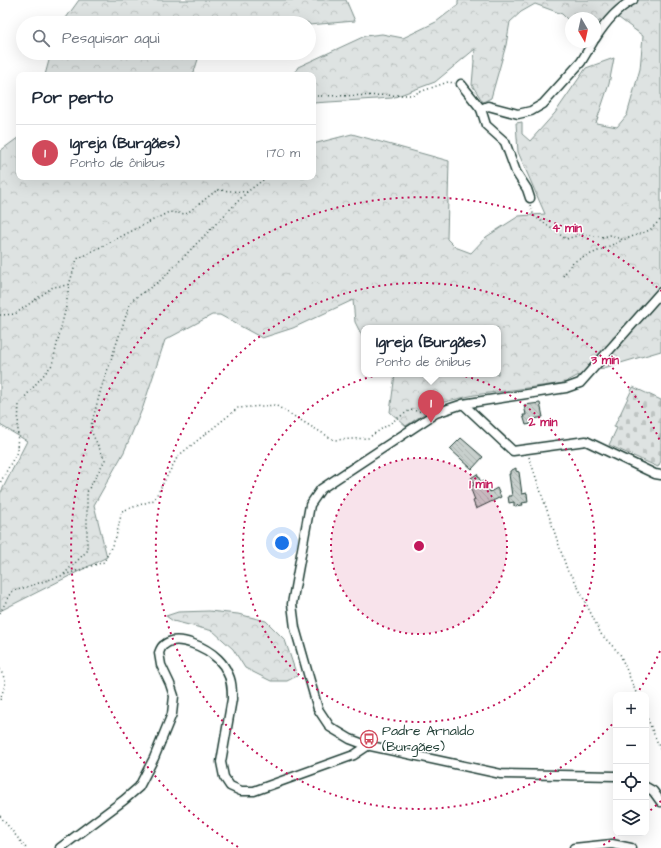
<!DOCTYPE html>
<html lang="pt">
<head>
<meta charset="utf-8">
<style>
	:root { --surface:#fff; --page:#f2f2f3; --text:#1f2937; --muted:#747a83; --line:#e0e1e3; --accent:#d1495b }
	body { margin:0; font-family:"Architects Daughter",sans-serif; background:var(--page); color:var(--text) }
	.controls { position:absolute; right:12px; bottom:12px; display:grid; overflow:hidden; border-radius:8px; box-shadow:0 4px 16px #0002 }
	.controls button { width:36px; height:36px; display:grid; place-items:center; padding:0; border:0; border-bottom:1px solid var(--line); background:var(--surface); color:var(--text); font:20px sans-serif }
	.compass { position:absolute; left:565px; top:12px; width:36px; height:36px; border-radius:50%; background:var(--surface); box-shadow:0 4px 16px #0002; rotate:171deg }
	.you { position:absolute; left:282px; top:543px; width:14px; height:14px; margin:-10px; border:3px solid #fff; border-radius:50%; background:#1a73e8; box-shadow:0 0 0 6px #1a73e833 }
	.badge { display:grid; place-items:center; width:26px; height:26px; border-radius:50%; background:var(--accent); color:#fff; font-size:13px; font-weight:700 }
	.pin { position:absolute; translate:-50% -33px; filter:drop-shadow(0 1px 2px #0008) }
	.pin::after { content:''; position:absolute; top:21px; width:14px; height:12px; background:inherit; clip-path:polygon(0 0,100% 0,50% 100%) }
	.popup { position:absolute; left:361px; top:325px; width:140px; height:52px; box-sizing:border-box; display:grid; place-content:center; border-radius:8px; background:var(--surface); filter:drop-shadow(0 1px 3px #0005); font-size:13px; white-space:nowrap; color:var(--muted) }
	.popup b { font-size:15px; color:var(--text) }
	.popup::after { content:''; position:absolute; left:50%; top:100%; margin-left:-8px; border:8px solid transparent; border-top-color:var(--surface) }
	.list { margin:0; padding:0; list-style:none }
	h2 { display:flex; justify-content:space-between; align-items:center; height:52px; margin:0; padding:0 16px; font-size:17px }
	h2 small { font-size:13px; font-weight:400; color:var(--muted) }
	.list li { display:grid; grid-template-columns:26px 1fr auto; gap:12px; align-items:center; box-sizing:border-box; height:56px; padding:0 16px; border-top:1px solid var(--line) }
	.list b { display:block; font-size:15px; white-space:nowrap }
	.list p { margin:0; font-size:13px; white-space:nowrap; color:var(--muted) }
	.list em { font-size:13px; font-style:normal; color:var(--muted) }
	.icon { flex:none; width:22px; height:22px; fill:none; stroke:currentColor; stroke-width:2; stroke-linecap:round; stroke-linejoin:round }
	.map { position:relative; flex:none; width:661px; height:848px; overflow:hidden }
	.search { position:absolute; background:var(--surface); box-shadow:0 4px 16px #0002; left:16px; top:16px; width:300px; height:44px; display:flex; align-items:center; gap:10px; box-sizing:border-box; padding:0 14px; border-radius:22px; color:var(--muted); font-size:15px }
	.panel { position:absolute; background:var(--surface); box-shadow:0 4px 16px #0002; left:16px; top:72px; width:300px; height:108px; border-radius:8px }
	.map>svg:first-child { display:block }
	.forest { fill:url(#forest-crowns); stroke:#7e908b }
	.cemetery { fill:url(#cemetery-stones); stroke:#7e908b }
	.building { fill:url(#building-back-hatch); stroke:#1f3d34 }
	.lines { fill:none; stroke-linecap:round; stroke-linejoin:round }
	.minor-casing { stroke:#1f3d34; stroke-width:11 }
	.path { stroke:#1f3d34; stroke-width:1.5; stroke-dasharray:1 3; stroke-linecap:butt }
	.minor { stroke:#fff; stroke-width:8 }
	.ring { fill:none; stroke:#c2185b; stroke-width:2; stroke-dasharray:2 4 }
	.labels { text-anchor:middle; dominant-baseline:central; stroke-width:3; stroke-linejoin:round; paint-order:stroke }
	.poi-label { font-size:14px; fill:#1f3d34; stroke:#fff; text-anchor:start }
	.centre { fill:#c2185b; stroke:#fff; stroke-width:2 }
	.ring-label { font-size:12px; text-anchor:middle; font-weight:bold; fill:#c2185b; stroke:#fff; stroke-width:3; stroke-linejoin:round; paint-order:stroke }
</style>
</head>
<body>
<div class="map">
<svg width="661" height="848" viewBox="0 0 661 848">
	<defs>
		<pattern id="forest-crowns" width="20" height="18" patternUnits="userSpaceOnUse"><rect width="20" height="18" fill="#dee3e2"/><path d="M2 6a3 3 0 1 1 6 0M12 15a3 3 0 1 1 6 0" fill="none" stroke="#bec4c2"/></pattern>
		<pattern id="cemetery-stones" width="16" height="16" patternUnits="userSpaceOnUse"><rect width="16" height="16" fill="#dee3e2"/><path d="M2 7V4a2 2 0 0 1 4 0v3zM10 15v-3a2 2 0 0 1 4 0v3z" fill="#bec4c2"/></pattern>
		<pattern id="building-back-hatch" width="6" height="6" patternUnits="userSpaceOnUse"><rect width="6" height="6" fill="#c7cfcc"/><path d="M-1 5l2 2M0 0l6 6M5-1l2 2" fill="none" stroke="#aab3b0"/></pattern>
	</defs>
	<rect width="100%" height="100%" fill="#fff"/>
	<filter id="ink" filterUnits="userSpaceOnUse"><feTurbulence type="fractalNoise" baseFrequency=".025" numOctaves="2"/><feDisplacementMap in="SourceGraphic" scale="8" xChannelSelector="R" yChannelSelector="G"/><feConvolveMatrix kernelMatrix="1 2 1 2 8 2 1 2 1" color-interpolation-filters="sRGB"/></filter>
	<g filter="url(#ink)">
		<g class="forest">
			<polygon points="79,0 346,0 355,21 309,25 309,23 64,23 66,18"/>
			<polygon points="458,0 661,0 661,351 577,376 564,383 474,395 440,403 406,426 390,412 395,374 498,374 498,328 364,328 364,340 355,322 353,300 293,328 262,338 220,315 212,315 165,340 143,407 124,452 94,505 107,557 0,611 0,494 27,441 0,425 0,151 19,137 19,177 313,177 313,144 352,134 449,161 447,239 455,247 471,253 486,237 519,216 545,214 518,152 516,123 522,122 522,134 530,141 555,113 586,68 614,58 609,84 596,123 617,127 627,115 640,69 643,36 619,18 599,21 595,27 595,18 571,18 571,23 562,14 535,4 521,12 510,22 506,45 491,98 483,102 472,85 475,49 435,82 392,98 313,103 313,75 293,75 298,67 365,36 382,34 403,38 436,22 458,5"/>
			<polygon points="51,53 200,53 193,75 45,75"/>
			<polygon points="209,611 238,614 266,621 285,640 297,676 287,681 271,681 245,668 233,649 213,631 173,621 166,616 178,612"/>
		</g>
		<polygon class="cemetery" points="633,387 661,400 661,461 658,467 609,445 617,428 614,427"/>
		<g class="building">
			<polygon points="540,403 543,417 530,420 531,424 526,425 523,415 526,415 524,405"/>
			<polygon points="461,438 483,457 472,469 450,449"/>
			<polygon points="516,468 516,471 519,472 522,494 527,493 528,502 522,503 523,505 514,506 514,502 509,503 508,496 512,496 509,474 510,474 510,471"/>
			<polygon points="477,474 481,482 484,481 490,492 497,488 501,497 476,509 473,501 475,500 470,487 474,485 471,478"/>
		</g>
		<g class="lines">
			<g class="minor-casing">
				<g id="minor">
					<path d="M595 39C605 23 616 9 633 0"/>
					<polyline points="461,84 481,109"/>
					<polyline points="530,198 527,189 516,172 505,142 486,125 481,109 488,106 518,114 531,111 543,104 581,62 593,42"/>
					<polyline points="463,404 513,451 586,441 655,474 661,475"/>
					<polyline points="616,776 501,774 366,745 350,739 330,727 318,709 295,628 292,604 310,505 321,489 436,413 463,404 566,388 580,383 661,292"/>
					<polyline points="646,787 653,791 661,802"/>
					<path d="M60 848 124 800 139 787 154 758 172 714 174 696 170 684 161 665 159 653C160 650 162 646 164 645 177 633 207 648 218 659 221 662 225 667 227 672 232 680 232 690 232 699L221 762 224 777 230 786 241 791H254L354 755 369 745"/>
					<polyline points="574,848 612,844 631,848"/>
				</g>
			</g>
			<g class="path">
				<polyline points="313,96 411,95 448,82 455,83"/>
				<polyline points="530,205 534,216 566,239 583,234 603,237 611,235 623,240 650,230 661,219"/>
				<polyline points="563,276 573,262 623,240"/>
				<polyline points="69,285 77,259 169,212 186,214 217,190 247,192 267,177"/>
				<polyline points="0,315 15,314 53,287 69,285 66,307 52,365 19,404 17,452 0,483"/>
				<polyline points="529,457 568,572 573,577 601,634 620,654 637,695"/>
				<polyline points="64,574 87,551 87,492 105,460 90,429 101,389 131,301 161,280 247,192"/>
				<polyline points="0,613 11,592 104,562 116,537 122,511 154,500 178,456 238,408 275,405 334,440 368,438 410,410 424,412"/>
				<polyline points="0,669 6,682 0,700"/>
				<polyline points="646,715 661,751"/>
				<polyline points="0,816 26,848"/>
			</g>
			<use href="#minor" class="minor"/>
		</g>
	</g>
	<circle cx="419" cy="546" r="88" fill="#c2185b" fill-opacity=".12"/>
	<g class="ring">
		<circle cx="419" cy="546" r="88"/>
		<circle cx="419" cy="546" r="176"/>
		<path d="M660 651A263 263 0 0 1 636 695M616 720A263 263 0 1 1 660 441"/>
		<path d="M661 801A351 351 0 0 1 647 813M620 834A351 351 0 0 1 600 847M238 847A351 351 0 1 1 661 291"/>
	</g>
	<defs>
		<g id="bus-ring" transform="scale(0.9)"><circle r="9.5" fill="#fff" stroke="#d1495b" stroke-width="1.5"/><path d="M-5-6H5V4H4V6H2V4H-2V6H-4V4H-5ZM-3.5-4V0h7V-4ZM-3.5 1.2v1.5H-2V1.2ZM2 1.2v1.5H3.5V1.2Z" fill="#d1495b"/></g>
	</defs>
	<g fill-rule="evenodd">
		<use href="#bus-ring" x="369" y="739"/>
	</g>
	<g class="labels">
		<g class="poi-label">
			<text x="382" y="731">Padre Arnaldo<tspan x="382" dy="16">(Burgães)</tspan></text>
		</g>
	</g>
	<circle cx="419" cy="546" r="6" class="centre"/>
	<g class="ring-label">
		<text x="567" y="232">4 min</text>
		<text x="605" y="364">3 min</text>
		<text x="543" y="426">2 min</text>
		<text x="481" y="488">1 min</text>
	</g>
</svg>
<div class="controls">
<button>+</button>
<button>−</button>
<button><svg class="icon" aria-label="locate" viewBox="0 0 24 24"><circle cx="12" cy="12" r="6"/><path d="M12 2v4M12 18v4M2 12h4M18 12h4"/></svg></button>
<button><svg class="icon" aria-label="layers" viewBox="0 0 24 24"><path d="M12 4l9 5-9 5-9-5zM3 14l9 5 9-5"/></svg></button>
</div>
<svg class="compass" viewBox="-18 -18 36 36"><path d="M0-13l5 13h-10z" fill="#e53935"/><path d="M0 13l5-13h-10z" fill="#747a83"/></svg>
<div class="you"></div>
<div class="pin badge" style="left:431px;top:423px">1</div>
<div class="popup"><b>Igreja (Burgães)</b>Ponto de ônibus</div>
<div class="search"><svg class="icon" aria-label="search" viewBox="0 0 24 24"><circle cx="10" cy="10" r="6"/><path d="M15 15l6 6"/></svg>Pesquisar aqui</div>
<section class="panel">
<h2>Por perto<small></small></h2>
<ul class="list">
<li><span class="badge">1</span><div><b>Igreja (Burgães)</b><p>Ponto de ônibus</p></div><em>170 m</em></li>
</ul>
</section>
</div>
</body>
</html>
